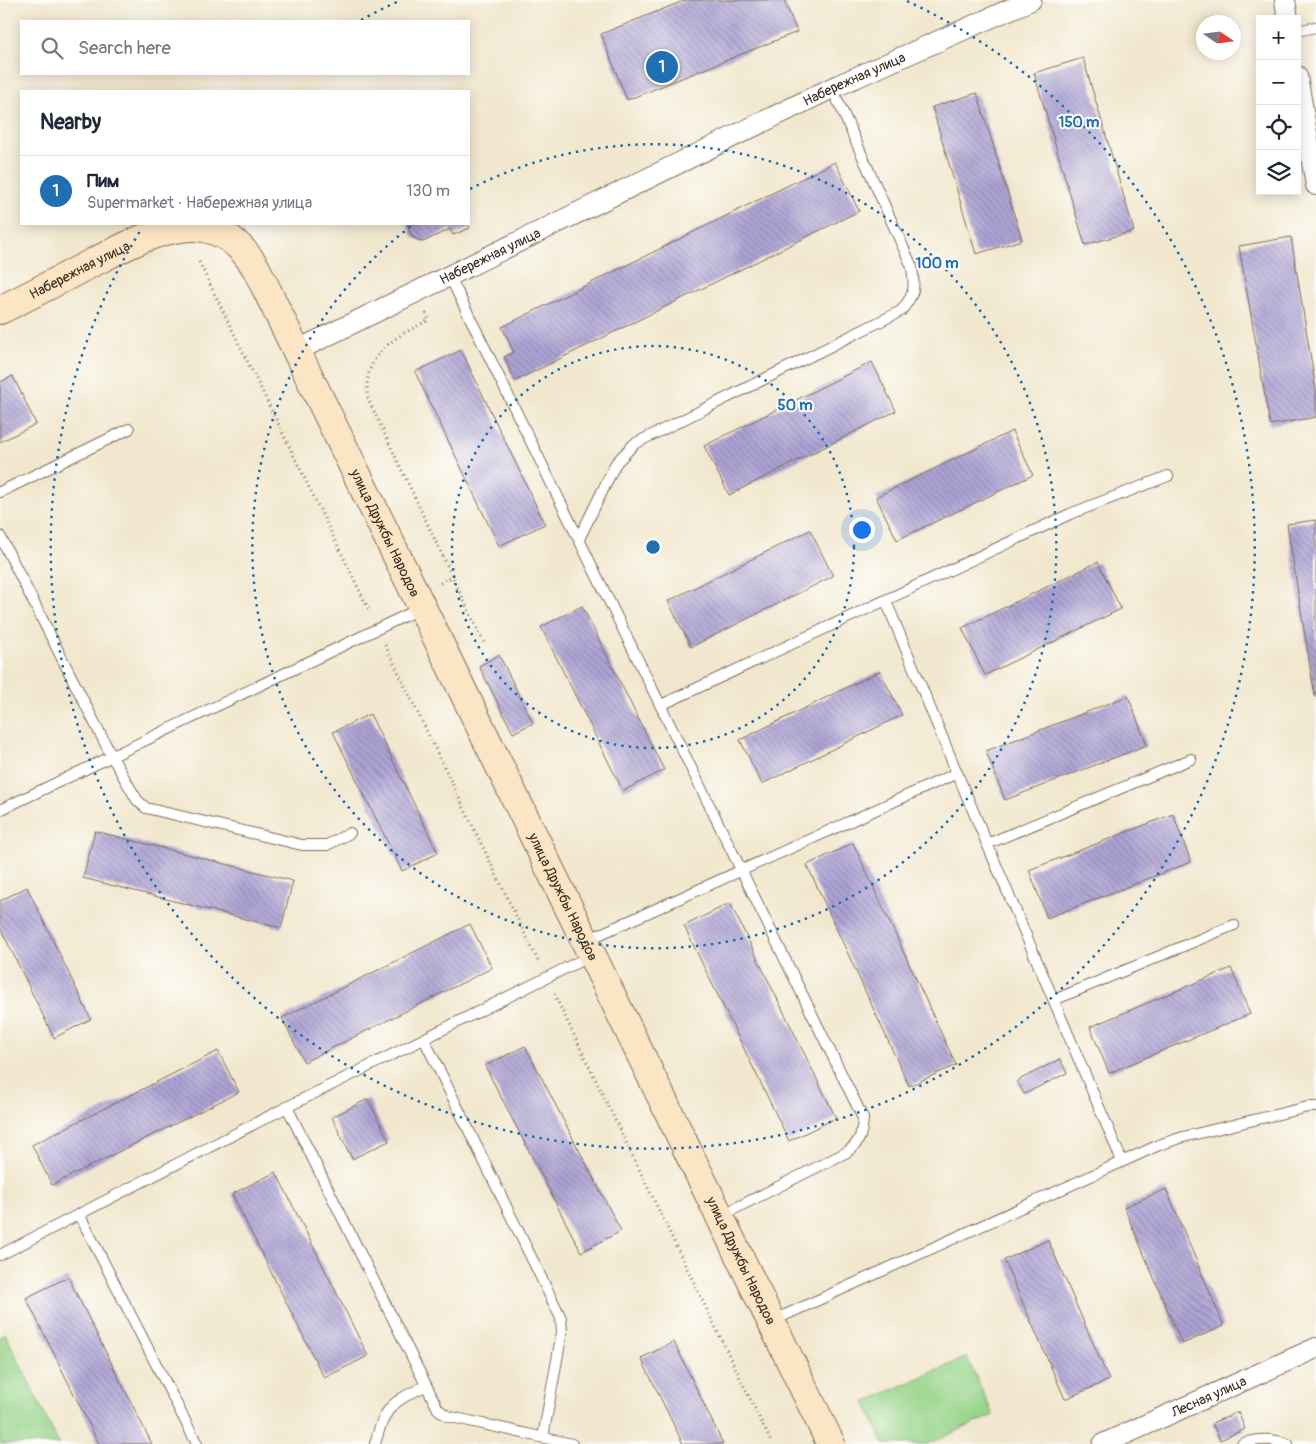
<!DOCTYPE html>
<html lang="en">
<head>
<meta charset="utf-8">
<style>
	:root { --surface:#fff; --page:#f2f2f3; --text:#1f2937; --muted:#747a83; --line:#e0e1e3; --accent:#1f6fb2 }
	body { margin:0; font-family:Pangolin,sans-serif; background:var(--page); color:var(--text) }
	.controls { position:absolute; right:15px; top:15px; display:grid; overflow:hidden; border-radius:0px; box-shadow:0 2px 12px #0003 }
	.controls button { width:45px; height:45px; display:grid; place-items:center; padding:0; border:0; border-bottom:1px solid var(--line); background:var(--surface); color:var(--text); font:25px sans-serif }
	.compass { position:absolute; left:1196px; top:15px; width:45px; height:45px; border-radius:50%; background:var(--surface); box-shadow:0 2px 12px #0003; rotate:103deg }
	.you { position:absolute; left:861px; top:529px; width:18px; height:18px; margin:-12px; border:4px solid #fff; border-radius:50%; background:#1a73e8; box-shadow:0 0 0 8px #1a73e833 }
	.badge { display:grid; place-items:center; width:32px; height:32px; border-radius:50%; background:var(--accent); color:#fff; font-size:16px; font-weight:700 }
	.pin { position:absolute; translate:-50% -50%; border:2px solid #fff; box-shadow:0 1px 5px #0006 }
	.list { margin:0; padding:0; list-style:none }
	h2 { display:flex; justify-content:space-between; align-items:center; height:65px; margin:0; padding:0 20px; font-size:21px }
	h2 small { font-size:16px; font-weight:400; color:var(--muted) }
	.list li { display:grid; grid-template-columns:32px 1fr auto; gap:15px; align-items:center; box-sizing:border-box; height:70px; padding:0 20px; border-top:1px solid var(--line) }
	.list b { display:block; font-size:19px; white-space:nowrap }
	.list p { margin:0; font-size:16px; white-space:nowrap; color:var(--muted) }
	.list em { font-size:16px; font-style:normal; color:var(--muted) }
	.icon { flex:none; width:28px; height:28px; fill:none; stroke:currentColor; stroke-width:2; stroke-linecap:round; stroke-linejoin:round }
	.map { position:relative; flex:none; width:1316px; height:1444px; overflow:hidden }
	.search { position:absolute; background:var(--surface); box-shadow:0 2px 12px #0003; left:20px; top:20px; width:450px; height:55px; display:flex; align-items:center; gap:12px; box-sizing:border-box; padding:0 18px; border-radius:0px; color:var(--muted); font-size:19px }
	.panel { position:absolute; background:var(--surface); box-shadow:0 2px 12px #0003; left:20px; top:90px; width:450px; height:135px; border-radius:0px }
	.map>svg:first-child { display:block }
	.park { fill:#96d489; stroke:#687f54 }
	.building { fill:url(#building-back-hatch) }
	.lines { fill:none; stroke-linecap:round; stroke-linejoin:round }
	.lane-casing { stroke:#7b6c5c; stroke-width:12 }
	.street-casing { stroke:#7b6c5c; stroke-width:22 }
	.secondary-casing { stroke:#7b6c5c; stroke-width:30 }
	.path { stroke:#7b6c5c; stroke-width:3; stroke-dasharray:1 4; stroke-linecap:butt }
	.lane { stroke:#fff; stroke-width:10 }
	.street { stroke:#fff; stroke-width:20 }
	.secondary { stroke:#fce5c4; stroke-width:28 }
	.ring { fill:none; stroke:#1f6fb2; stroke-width:2.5; stroke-dasharray:2.5 5 }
	.labels { text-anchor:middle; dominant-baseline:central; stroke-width:4; stroke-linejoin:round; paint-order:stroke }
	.street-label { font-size:14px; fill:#3b2a1e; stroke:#fdfcf7 }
	.centre { fill:#1f6fb2; stroke:#fdfcf7; stroke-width:2.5 }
	.ring-label { font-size:15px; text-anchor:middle; font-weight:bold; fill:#1f6fb2; stroke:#fdfcf7; stroke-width:4; stroke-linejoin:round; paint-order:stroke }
</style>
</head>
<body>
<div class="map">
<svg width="1316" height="1444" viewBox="0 0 1316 1444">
	<defs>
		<pattern id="building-back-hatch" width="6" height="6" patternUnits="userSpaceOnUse" patternTransform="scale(1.25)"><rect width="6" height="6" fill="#ada3d5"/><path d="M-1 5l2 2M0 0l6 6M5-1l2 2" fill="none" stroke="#8e85ac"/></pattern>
	</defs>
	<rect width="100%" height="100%" fill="#fdfcf7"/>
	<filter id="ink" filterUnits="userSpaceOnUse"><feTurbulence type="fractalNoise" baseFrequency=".02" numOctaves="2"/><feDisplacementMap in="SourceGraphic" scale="10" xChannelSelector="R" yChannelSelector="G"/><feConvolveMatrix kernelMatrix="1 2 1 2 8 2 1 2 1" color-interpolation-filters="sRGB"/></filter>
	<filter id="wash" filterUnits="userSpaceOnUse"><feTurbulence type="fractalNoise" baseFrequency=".0096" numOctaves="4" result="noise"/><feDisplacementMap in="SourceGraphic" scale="20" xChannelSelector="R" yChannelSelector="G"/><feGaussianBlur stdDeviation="1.12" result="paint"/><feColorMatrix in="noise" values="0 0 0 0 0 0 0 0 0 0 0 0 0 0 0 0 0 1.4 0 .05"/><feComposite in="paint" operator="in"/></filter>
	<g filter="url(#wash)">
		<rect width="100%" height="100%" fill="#f1e7ce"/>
		<g class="park">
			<polygon points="5,1333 59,1444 0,1444 0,1336"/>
			<polygon points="967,1357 993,1415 928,1444 884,1444 865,1402"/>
		</g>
		<g id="blocks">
			<g class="building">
				<polygon points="686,0 784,0 797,32 627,100 601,34"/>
				<polygon points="1083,58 1134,231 1085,245 1034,73"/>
				<polygon points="977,93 1022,240 976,254 932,107"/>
				<polygon points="835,162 859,211 515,381 504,357 514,352 502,327"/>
				<polygon points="407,224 468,224 470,228 453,235 450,229 423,242 412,237"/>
				<polygon points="1291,237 1316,390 1316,417 1270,425 1239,246"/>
				<polygon points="461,350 545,524 499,546 415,372"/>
				<polygon points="872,362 896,411 729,495 704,446"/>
				<polygon points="13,376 36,424 0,442 0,382"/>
				<polygon points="1012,431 1033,475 897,540 876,497"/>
				<polygon points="1316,520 1316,697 1315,697 1287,524"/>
				<polygon points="810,530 833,576 691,647 668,601"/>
				<polygon points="1098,562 1121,609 985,675 962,628"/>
				<polygon points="582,606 664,770 623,791 541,627"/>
				<polygon points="499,655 533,723 513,733 479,666"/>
				<polygon points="880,671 902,715 762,784 740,740"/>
				<polygon points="1128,696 1147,745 1005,800 986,751"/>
				<polygon points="370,714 438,853 402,871 333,732"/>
				<polygon points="1173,814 1191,862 1047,918 1029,870"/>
				<polygon points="95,831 293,881 281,928 83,878"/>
				<polygon points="853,843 956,1065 909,1086 807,865"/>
				<polygon points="27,887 91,1019 54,1038 0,927 0,901"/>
				<polygon points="730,903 836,1118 789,1141 684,926"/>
				<polygon points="470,924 492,968 304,1062 282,1018"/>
				<polygon points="1231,968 1250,1014 1109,1073 1090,1027"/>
				<polygon points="525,1046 621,1231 581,1252 485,1066"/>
				<polygon points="218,1051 239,1092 52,1185 32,1145"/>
				<polygon points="1060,1059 1067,1073 1024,1094 1017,1081"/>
				<polygon points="368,1099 389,1141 352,1159 332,1117"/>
				<polygon points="276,1172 368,1356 324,1378 232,1194"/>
				<polygon points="1166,1189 1224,1326 1182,1344 1124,1207"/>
				<polygon points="1048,1240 1109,1380 1065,1399 1004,1260"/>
				<polygon points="68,1277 152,1444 99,1444 26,1298"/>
				<polygon points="674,1342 723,1444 683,1444 641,1358"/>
				<polygon points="1238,1412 1245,1429 1220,1440 1212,1423"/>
			</g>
		</g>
	</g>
	<g filter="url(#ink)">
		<use href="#blocks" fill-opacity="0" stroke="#7b6c5c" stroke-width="1"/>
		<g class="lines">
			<g class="lane-casing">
				<g id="lane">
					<polyline points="1297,31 1316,27"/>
					<path d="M449 275 863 1118C862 1134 860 1143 847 1152L720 1216"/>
					<polyline points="0,492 129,429"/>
					<polyline points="0,536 111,755 137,800 146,808 302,845 327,845 350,833"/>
					<path d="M579 539 616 463 634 444 901 311C915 294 915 288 912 267L832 88"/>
					<polyline points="886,601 957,773"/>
					<polyline points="661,705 1070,514 1168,476"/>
					<polyline points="0,810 421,608"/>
					<polyline points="987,844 1191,759"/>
					<polyline points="585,941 957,773 1122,1161"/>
					<polyline points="1054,1000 1234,925"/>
					<polyline points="424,1039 561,1318 562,1332 543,1437"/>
					<polyline points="287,1107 438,1409 447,1416 572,1444"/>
					<polyline points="79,1214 197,1444"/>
					<polyline points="0,1255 287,1107 590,956"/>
					<polyline points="772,1321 1159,1145 1183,1137 1308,1107 1316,1107"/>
					<path d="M375 1444C385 1406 391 1403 425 1386"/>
					<path d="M1242 1444C1258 1438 1272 1438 1288 1444"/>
				</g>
			</g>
			<g class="street-casing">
				<g id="street">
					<polyline points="1285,0 1288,19"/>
					<polyline points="1297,76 1316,185"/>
					<path id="s1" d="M296 351 832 88 1031 0"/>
					<path id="s2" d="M1103 1444 1316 1348"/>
				</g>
			</g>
			<g class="secondary-casing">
				<g id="secondary">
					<path id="s3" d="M0 310C31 295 61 279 92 263 150 234 212 197 256 268L831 1444"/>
				</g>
			</g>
			<g class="path">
				<polyline points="199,262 370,612"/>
				<path d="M426 313 429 320C395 337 361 354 368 399L484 643"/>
				<polyline points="440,583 452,577"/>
				<polyline points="385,645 538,961"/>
				<polyline points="554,994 772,1444"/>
			</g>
			<use href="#lane" class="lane"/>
			<use href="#street" class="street"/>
			<use href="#secondary" class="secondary"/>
		</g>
	</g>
	<g class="ring">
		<circle cx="653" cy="547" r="201"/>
		<path d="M470 189A402 402 0 1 1 414 224"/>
		<path d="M361 20A602 602 0 0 1 399 1M907 1A602 602 0 1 1 142 228"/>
	</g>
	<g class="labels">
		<g class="street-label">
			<text stroke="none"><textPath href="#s1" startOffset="621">Набережная улица</textPath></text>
			<text stroke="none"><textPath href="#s1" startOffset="216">Набережная улица</textPath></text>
			<text stroke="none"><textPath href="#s3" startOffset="89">Набережная улица</textPath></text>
			<text stroke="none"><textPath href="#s3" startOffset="585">улица Дружбы Народов</textPath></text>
			<text stroke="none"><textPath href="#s3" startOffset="990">улица Дружбы Народов</textPath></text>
			<text stroke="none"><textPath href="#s3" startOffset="1395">улица Дружбы Народов</textPath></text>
			<text stroke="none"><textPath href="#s2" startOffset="116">Лесная улица</textPath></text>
		</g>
	</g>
	<circle cx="653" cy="547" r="8" class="centre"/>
	<g class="ring-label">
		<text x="1079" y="127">150 m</text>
		<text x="937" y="268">100 m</text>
		<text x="795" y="410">50 m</text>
	</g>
</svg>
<div class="controls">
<button>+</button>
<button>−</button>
<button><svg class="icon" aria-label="locate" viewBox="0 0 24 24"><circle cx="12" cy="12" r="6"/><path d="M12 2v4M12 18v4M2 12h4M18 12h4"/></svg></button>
<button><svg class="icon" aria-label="layers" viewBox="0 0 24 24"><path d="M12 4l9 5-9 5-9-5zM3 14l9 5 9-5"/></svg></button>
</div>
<svg class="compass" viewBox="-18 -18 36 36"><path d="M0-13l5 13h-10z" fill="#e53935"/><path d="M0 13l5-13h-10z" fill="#747a83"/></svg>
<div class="you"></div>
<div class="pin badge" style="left:662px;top:67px">1</div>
<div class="search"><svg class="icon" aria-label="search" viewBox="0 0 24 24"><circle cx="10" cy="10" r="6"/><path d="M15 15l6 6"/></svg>Search here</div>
<section class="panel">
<h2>Nearby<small></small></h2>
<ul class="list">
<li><span class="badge">1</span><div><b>Пим</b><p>Supermarket · Набережная улица</p></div><em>130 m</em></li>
</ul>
</section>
</div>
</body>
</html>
